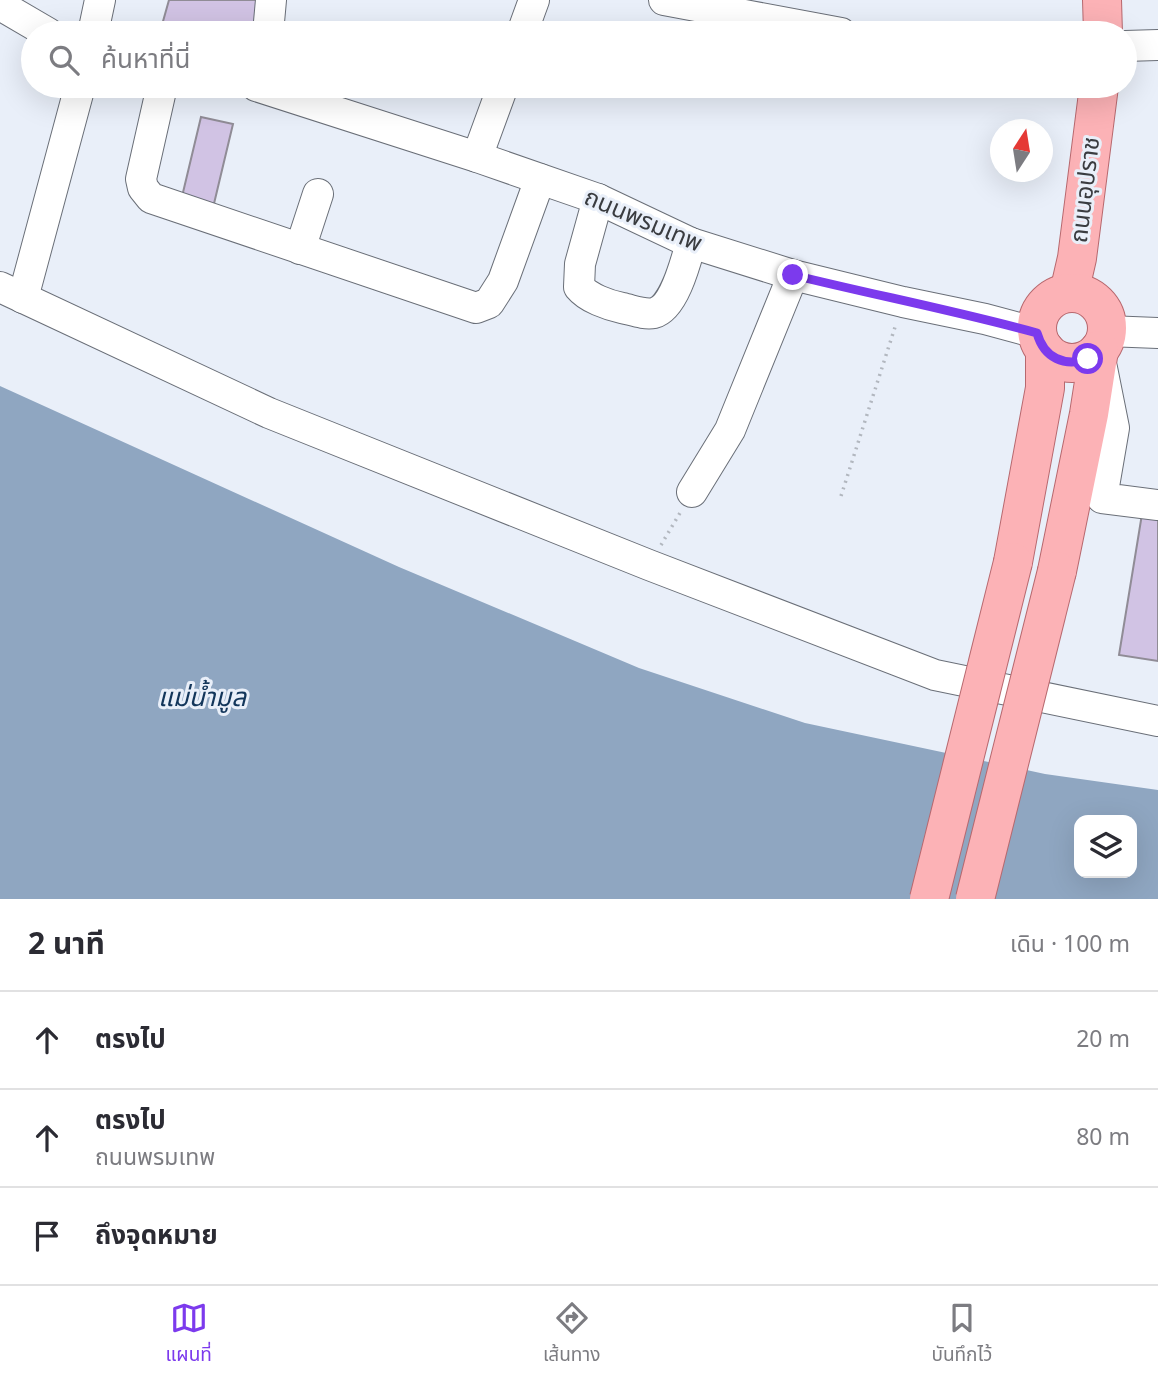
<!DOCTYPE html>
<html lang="th">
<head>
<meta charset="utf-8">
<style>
	:root { --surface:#fff; --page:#f2f2f3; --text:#2b2b33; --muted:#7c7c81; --line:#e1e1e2; --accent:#7c3aed }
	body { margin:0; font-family:Georgia,"Noto Sans Thai",serif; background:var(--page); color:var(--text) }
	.controls { position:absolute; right:21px; bottom:21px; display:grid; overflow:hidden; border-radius:14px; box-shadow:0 7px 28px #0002 }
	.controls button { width:63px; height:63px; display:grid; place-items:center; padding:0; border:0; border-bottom:2px solid var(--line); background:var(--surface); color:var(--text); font:35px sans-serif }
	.compass { position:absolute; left:990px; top:119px; width:63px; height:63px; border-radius:50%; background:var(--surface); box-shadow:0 7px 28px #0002; rotate:12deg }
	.stop { position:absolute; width:21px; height:21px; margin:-16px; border:5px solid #7c3aed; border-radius:50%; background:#fff }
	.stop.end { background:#7c3aed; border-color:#fff; box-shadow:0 2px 7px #0008 }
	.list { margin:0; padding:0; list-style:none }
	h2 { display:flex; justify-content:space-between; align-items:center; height:91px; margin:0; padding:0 28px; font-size:30px }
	h2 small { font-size:23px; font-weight:400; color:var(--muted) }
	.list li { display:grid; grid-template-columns:46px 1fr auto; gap:21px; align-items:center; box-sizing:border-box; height:98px; padding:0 28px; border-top:2px solid var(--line) }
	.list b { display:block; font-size:26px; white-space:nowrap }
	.list p { margin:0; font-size:23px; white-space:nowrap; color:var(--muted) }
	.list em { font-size:23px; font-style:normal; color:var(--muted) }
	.icon { flex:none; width:38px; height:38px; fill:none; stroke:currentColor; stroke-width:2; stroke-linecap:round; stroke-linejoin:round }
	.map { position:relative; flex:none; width:1158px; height:899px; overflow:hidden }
	.search { position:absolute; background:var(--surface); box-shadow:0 7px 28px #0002; left:21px; right:21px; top:21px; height:77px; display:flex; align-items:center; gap:18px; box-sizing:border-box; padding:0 24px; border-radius:38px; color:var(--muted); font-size:26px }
	.sheet { height:385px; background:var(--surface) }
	nav { display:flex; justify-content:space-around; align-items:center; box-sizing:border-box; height:98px; border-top:2px solid var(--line); background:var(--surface); font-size:19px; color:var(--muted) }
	nav a { display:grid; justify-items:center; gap:4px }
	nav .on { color:var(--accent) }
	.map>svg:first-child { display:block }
	.water { fill:#8fa6c1; fill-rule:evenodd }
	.building { fill:#d1c3e4; stroke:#908c96; stroke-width:2 }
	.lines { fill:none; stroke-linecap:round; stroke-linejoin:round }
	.minor-casing { stroke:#6a6f78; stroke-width:32 }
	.major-casing { stroke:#b7686e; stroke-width:40 }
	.path { stroke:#b2b7bf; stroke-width:3.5; stroke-dasharray:2 5; stroke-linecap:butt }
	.minor { stroke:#fff; stroke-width:30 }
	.major { stroke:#fcb2b6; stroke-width:38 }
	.major-bridge-casing { stroke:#b7686e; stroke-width:40; stroke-linecap:butt }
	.major-bridge { stroke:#fcb2b6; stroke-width:38 }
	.route { stroke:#7c3aed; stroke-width:9 }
	.labels { text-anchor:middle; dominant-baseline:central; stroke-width:6; stroke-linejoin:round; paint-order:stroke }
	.street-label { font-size:24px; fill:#3a3c40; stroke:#e9eff9 }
	.water-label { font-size:26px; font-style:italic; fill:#13365b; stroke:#e9eff9 }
</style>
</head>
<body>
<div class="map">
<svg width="1158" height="899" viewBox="0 0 1158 899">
	<rect width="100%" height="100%" fill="#e9eff9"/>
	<path class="water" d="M0 386 399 567 639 668 805 723 1045 774 1158 790V899H0ZM1079 820H1132V873H1079Z"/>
	<g class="building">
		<polygon points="169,0 264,0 255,33 165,33 160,32"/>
		<polygon points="201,117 233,124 212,212 180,205"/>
		<polygon points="1142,514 1158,517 1158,661 1119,655"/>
	</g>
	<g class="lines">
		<g class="minor-casing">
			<g id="minor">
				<polyline points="664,0 841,33"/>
				<polyline points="0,5 48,33"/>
				<polyline points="93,33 100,0"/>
				<polyline points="268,33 271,0"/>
				<polyline points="522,33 534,0"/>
				<polyline points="1125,46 1158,45"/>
				<polyline points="162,86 141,179 143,188 151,198 476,308 489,303 503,281 540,179"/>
				<polyline points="256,86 477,157 598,199 691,243 793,275 903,302 985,319 1037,333"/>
				<polyline points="477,157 503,86"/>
				<path d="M598 199 580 264 579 287C588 298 608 305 622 308 632 310 644 315 654 313 674 308 686 261 691 243"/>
				<polyline points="300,249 318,194"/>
				<polyline points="0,287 269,413 649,565 935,675 1158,721"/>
				<polyline points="23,298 80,86"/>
				<polyline points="1107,331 1158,333"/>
				<polyline points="1102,368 1114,428 1102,498 1158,505"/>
				<polyline points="692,492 730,430 793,275"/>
			</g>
		</g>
		<g class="major-casing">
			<g id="major">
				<polyline points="1102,0 1103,33"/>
				<polyline points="1069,293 1077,258 1099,86"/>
				<circle cx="1072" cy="328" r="35"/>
				<polyline points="1013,562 1045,388 1045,350"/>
				<polyline points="1057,571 1089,414 1099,350"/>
			</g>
		</g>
		<g class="path">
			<polyline points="841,496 896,324"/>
			<polyline points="661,545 680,513"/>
		</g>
		<use href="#minor" class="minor"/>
		<use href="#major" class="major"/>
		<g class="major-bridge-casing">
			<g id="major-bridge">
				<polyline points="929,899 1013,562"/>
				<polyline points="975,899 1057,571"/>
			</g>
		</g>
		<use href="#major-bridge" class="major-bridge"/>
	</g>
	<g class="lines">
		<path class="route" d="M793 275C874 295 957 311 1037 333 1044 358 1064 367 1088 359"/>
	</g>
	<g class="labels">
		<g class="street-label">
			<text transform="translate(1086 190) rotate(-83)">ถนนอุปราช</text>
			<text transform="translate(643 221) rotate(23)">ถนนพรมเทพ</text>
		</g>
		<g class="water-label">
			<text x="202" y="698">แม่น้ำมูล</text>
		</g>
	</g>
</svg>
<div class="controls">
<button><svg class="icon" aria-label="layers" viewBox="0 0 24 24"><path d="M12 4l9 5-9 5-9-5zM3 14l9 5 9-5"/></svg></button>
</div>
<svg class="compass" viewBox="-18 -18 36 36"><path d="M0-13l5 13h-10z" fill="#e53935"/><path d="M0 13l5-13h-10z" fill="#7c7c81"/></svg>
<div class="stop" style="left:1088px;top:359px"></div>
<div class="stop end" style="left:793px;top:275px"></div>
<div class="search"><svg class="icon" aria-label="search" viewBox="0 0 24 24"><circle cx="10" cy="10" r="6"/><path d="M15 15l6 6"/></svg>ค้นหาที่นี่</div>
</div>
<section class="sheet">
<h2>2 นาที<small>เดิน · 100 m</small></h2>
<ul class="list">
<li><svg class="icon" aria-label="ahead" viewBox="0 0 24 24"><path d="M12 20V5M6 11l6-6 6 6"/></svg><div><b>ตรงไป</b></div><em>20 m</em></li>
<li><svg class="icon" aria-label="ahead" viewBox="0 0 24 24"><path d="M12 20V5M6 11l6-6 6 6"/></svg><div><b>ตรงไป</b><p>ถนนพรมเทพ</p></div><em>80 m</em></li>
<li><svg class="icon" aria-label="arrive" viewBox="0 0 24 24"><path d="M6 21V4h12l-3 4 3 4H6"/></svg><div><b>ถึงจุดหมาย</b></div></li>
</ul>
</section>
<nav>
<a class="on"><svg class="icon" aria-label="map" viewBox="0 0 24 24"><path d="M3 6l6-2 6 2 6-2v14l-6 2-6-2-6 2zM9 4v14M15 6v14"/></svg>แผนที่</a>
<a><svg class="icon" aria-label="directions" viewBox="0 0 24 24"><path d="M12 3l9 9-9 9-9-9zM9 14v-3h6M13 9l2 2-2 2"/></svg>เส้นทาง</a>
<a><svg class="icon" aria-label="saved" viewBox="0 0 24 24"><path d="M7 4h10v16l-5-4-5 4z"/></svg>บันทึกไว้</a>
</nav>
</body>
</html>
